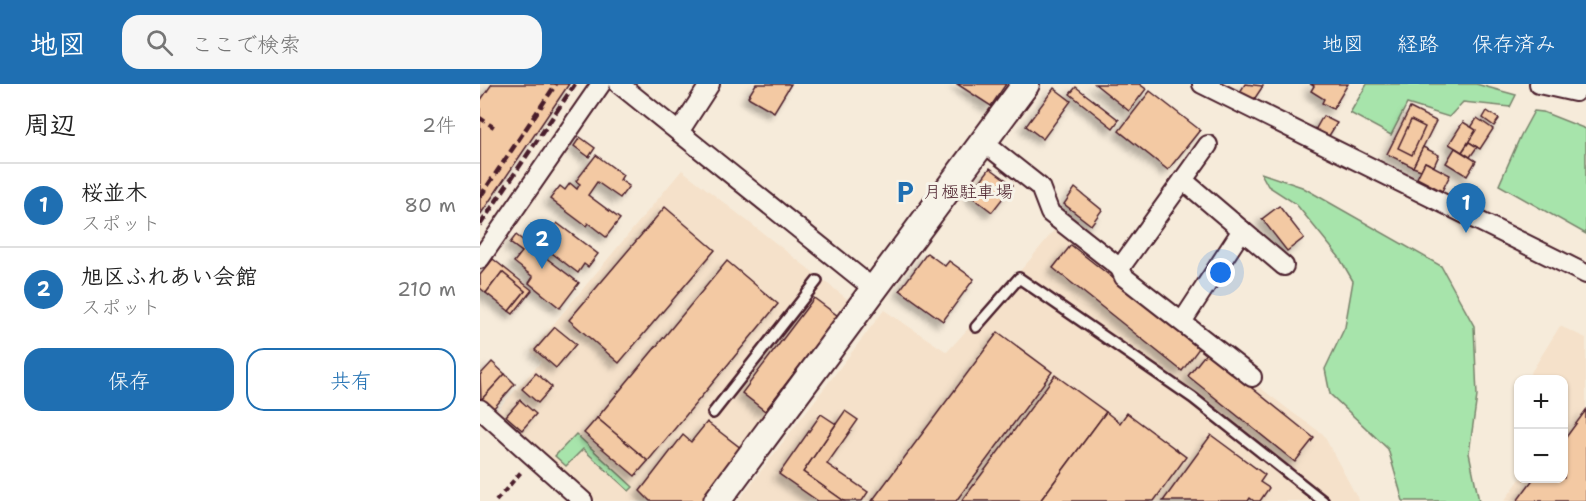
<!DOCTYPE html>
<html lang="ja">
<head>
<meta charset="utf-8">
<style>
	:root { --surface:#fff; --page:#f6f6f6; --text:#222; --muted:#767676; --line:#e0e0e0; --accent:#1f6fb2 }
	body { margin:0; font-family:"Shantell Sans","Klee One",sans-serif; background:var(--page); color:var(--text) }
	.controls { position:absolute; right:18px; bottom:18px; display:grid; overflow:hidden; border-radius:12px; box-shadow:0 2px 4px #0004 }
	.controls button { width:54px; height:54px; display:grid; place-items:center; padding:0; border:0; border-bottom:2px solid var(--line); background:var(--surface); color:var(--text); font:30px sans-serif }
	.you { position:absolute; left:741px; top:189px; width:21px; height:21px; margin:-15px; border:4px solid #fff; border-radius:50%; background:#1a73e8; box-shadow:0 0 0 9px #1a73e833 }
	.badge { display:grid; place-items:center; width:39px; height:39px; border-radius:50%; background:var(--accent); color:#fff; font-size:20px; font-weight:700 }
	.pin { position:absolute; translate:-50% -50px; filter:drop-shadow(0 2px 3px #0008) }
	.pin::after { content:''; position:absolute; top:32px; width:21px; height:18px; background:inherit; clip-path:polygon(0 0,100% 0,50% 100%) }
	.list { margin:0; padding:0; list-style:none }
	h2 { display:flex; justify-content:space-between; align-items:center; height:78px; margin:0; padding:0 24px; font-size:26px }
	h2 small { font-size:20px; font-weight:400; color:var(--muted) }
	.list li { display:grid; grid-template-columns:39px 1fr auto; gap:18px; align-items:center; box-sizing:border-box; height:84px; padding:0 24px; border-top:2px solid var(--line) }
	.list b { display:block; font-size:22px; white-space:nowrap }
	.list p { margin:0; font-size:20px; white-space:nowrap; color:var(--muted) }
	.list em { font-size:20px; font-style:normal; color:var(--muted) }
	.actions { display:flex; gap:12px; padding:18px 24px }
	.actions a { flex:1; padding:14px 0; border:2px solid var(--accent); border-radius:18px; text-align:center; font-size:21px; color:var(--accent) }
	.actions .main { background:var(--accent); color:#fff }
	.icon { flex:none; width:33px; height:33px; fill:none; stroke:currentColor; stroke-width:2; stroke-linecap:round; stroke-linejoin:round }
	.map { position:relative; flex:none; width:1106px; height:417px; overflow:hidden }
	header { display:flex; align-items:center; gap:36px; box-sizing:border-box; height:84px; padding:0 30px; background:var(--accent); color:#fff }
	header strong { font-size:28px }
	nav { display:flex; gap:33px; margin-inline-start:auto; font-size:21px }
	.search { width:420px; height:54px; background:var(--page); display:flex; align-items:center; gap:15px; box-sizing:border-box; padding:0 21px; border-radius:18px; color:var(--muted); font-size:22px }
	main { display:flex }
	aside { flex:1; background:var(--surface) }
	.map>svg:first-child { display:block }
	.built { fill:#f5e1ca }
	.green { fill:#a7e4ab; stroke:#78826b; stroke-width:1.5 }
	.building { fill:#f3c9a3; stroke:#4a1f2b; stroke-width:1.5; filter:url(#shadow) }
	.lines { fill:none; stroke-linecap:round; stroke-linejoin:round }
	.lane-casing { stroke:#4a1f2b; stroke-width:14 }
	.street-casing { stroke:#4a1f2b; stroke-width:22 }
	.secondary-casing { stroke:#4a1f2b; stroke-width:30 }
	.path { stroke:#4a1f2b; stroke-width:4; stroke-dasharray:6 4.5; stroke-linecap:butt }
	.lane { stroke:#f7f3e8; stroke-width:9 }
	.street { stroke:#f7f3e8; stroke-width:18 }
	.secondary { stroke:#f7f3e8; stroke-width:26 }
	.rail { stroke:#4a1f2b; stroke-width:4.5; stroke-dasharray:9 4.5; stroke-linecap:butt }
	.labels { text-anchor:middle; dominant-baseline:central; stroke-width:6; stroke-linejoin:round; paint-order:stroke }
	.poi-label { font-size:18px; fill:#4a1f2b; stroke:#f7f3e8; text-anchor:start }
</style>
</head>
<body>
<header>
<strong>地図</strong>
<div class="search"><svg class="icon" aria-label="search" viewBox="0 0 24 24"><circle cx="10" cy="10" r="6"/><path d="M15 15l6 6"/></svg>ここで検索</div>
<nav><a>地図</a><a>経路</a><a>保存済み</a></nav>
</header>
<main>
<aside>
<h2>周辺<small>2件</small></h2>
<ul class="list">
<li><span class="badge">1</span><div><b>桜並木</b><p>スポット</p></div><em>80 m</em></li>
<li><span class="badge">2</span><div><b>旭区ふれあい会館</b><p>スポット</p></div><em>210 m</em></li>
</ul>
<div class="actions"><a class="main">保存</a><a>共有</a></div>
</aside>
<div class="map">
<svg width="1106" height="417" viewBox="0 0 1106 417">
	<defs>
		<filter id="shadow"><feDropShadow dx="-5.5" dy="5.5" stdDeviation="3" flood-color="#0004"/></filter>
	</defs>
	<rect width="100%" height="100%" fill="#f6ebda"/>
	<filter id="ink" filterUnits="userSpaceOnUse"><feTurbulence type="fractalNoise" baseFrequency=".0167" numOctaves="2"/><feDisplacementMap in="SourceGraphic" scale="12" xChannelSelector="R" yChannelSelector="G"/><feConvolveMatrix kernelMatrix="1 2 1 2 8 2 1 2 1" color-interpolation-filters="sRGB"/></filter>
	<g filter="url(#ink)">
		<g class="built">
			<polygon points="202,86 375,221 224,417 116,417 14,330 61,278 51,267"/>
			<polygon points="575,145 813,329 843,350 879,417 258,417 404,226 467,268 548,178"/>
			<polygon points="1080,242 1106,254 1106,417 1024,417 1040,395 1084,394 1084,296 1047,295"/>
		</g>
		<g class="green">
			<polygon points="887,0 996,0 1036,11 1030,23 983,18 969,33 927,20 911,51 870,29"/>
			<polygon points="1054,27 1063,28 1106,45 1106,150 1019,101 1041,51"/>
			<polygon points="781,89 822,103 961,182 994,242 997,312 989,369 999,417 923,417 908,365 850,310 845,285 865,243 873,197 859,173 816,120 788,102"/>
			<polygon points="96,350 153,403 149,407 103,365 86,382 75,372"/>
		</g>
		<g class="building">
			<polygon points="12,0 89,0 0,131 0,17"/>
			<polygon points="276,0 311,0 294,28 268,13"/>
			<polygon points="477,0 526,0 511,22"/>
			<polygon points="615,0 659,0 666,5 649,27"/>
			<polygon points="765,0 783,2 773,17 760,8"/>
			<polygon points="830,0 868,0 853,25 842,19 844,15 831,7 834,2"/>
			<polygon points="596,3 639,36 633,44 590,10"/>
			<polygon points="574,4 591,17 563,55 546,42"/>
			<polygon points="670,7 720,46 688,86 639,47"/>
			<polygon points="930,24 956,37 933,83 907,70"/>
			<polygon points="1007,27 1019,35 1014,42 1003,34"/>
			<polygon points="843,32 857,39 847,55 834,48"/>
			<polygon points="997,34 1013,45 1000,65 984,55"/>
			<polygon points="931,36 945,43 932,71 918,64"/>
			<polygon points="983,38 996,46 982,68 969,60"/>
			<polygon points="100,53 115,64 109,73 94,62"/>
			<polygon points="989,58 997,63 990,73 982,68"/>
			<polygon points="943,63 959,71 954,82 945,78 941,86 933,83"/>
			<polygon points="975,64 996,77 987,92 966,79"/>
			<polygon points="116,71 143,91 140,96 149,102 140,114 117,98 108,111 140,135 126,153 108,139 106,142 70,115 80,102 85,106 90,99 97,105 100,100 96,97"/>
			<polygon points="945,78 970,91 962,107 937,94"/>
			<polygon points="510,84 533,101 512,128 490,111"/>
			<polygon points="595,104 622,126 611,141 584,120"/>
			<polygon points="799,122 824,154 807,167 782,135"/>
			<polygon points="185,123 235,166 139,279 89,236"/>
			<polygon points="77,139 118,170 108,183 104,180 98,189 55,156 66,141 72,146"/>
			<polygon points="36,151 99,199 80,224 49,199 53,193 34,178 42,168 30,159"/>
			<polygon points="591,161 720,263 702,287 573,184"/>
			<polygon points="447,169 465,182 469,177 494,195 463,237 420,206"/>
			<polygon points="13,175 52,206 33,230 29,227 45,207 22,188 6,209 0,204 0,191"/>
			<polygon points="247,177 298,220 168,377 117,334"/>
			<polygon points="22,188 45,207 29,227 6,209"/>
			<polygon points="334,214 358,232 285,327 262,309"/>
			<polygon points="75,243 96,260 76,284 55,266"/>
			<polygon points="518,248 572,288 476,417 392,417"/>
			<polygon points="727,268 834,354 815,378 708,292"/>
			<polygon points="12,278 25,290 1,316 0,291"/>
			<polygon points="56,289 72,303 58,319 42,305"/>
			<polygon points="25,290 35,300 12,326 1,316"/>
			<polygon points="575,291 626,328 560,417 482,417"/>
			<polygon points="40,316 56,330 42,346 26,332"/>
			<polygon points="1106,326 1106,417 1037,417 1054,394 1084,394 1084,356"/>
			<polygon points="365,327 378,336 347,380 388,408 382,417 364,417 323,388"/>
			<polygon points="626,328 640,339 647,329 706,373 674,417 560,417"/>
			<polygon points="341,330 356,340 323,388 364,417 338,417 299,390"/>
			<polygon points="117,334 168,377 155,392 104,349"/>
			<polygon points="227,338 262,365 222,417 170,417 160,407 203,351 211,358"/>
			<polygon points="731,351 785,391 780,398 789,404 780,417 774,417 770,414 768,417 683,417"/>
		</g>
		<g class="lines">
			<g class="lane-casing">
				<g id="lane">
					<polyline points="496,243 539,194 713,314 843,417"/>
					<polyline points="233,329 337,197"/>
				</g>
			</g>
			<g class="street-casing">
				<g id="street">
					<polyline points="139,0 395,206"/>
					<polyline points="722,0 1106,190"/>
					<polyline points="1059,0 1095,8 1101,0"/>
					<polyline points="199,48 230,0"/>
					<polyline points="503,58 560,103 570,129 640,184 703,96 804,182"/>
					<polyline points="703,96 728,61"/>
					<polyline points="0,175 121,0"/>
					<polyline points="640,184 644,193 772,293"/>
					<polyline points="702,238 762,146"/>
					<polyline points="0,325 103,417"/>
				</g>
			</g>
			<g class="secondary-casing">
				<polyline id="secondary" points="237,417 546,0"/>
			</g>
			<g class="path">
				<polyline points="0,34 15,44"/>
				<polyline points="16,417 41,388"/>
			</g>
			<use href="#lane" class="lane"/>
			<use href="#street" class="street"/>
			<use href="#secondary" class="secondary"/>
			<g class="rail">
				<polyline points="0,113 76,0"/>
				<polyline points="0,141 95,0"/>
			</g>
		</g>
	</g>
	<defs>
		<g id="parking-bare" transform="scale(1.8)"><path d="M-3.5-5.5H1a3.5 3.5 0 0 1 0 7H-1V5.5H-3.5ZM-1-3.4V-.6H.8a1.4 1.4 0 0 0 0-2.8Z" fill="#1f6fb2" stroke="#f7f3e8" stroke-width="2.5" paint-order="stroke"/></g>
	</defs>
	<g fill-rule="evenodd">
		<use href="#parking-bare" x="425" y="108"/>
	</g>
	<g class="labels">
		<g class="poi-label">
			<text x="443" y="108">月極駐車場</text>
		</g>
	</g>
</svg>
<div class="controls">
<button>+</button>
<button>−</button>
</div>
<div class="you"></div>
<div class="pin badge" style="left:986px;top:149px">1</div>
<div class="pin badge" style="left:62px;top:185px">2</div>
</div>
</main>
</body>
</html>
